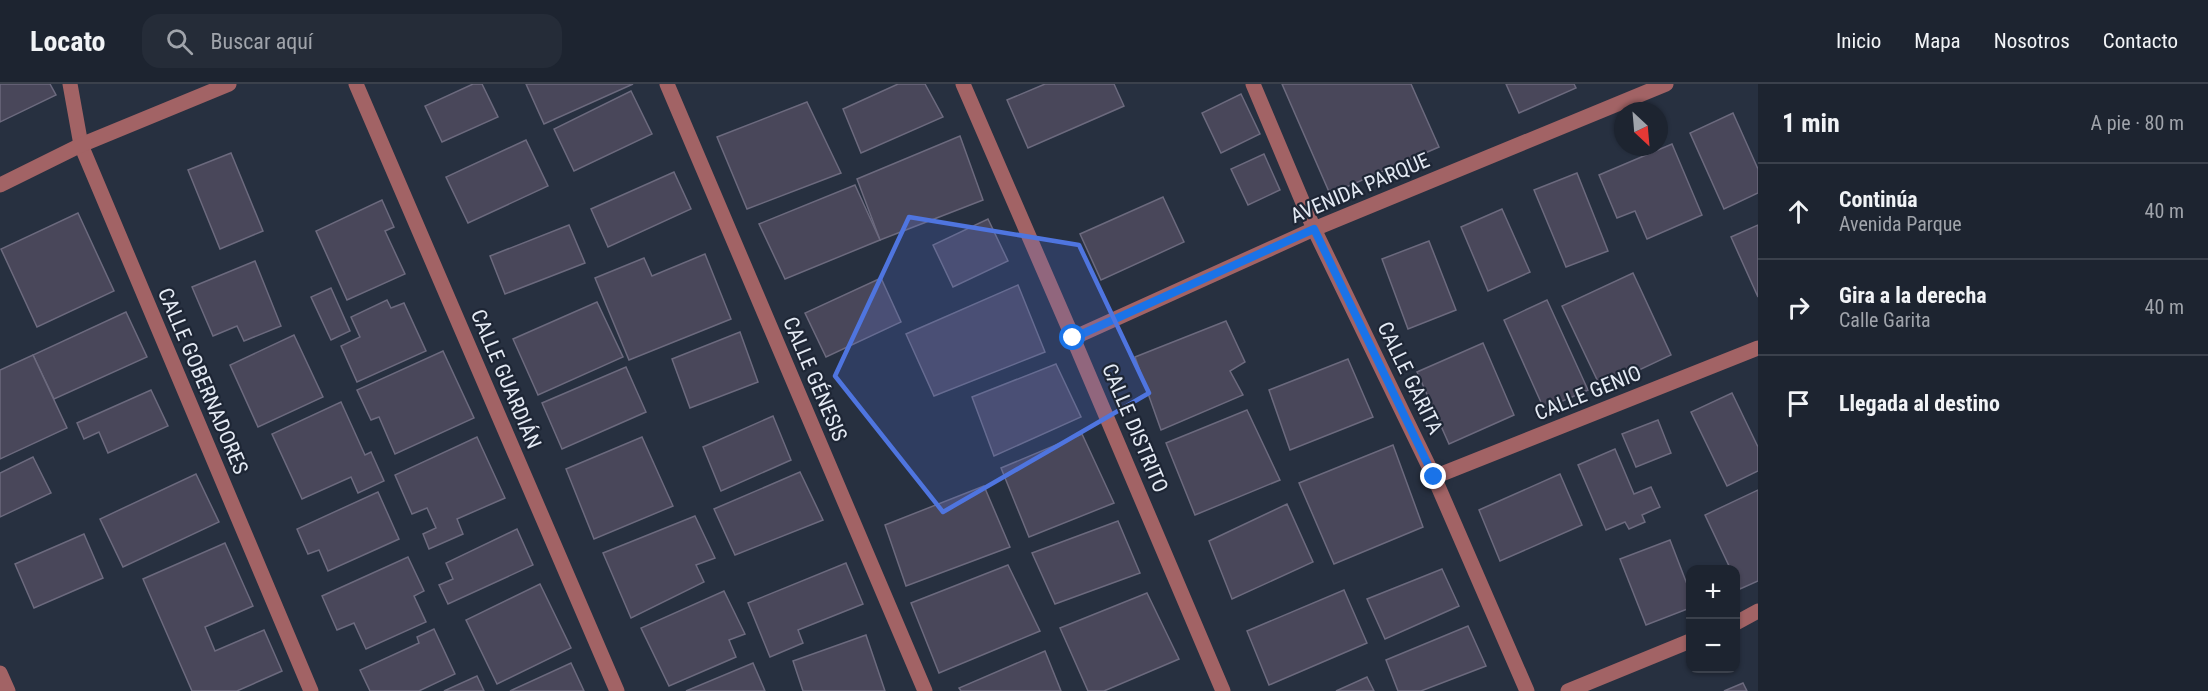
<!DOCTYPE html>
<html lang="es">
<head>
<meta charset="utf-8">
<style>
	:root { --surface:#1d2430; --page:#252c38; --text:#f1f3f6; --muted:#a0a4ab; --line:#3b414c }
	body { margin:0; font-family:"Roboto Condensed",sans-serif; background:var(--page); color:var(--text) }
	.controls { position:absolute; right:18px; bottom:18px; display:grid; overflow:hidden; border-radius:12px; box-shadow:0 2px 4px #0004 }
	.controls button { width:54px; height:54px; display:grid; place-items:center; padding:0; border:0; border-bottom:2px solid var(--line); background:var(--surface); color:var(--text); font:30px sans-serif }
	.compass { position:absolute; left:1614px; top:18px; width:54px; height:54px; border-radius:50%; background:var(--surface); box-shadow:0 2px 4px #0004; rotate:154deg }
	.stop { position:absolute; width:18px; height:18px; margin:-14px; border:4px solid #1a73e8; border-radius:50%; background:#fff }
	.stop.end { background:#1a73e8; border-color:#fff; box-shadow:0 2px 6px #0008 }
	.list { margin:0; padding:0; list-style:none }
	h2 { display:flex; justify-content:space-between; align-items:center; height:78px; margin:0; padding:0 24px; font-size:26px }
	h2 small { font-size:20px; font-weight:400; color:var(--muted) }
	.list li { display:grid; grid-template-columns:39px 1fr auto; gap:18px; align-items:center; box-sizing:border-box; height:96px; padding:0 24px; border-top:2px solid var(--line) }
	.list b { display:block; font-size:22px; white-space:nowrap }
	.list p { margin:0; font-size:20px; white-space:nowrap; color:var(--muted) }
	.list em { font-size:20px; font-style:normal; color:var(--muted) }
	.icon { flex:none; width:33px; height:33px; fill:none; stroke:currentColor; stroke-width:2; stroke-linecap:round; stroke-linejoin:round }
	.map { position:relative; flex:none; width:1758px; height:607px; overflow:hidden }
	header { display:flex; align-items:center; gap:36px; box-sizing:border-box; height:84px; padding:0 30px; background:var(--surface); border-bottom:2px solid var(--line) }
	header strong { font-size:28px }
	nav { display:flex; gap:33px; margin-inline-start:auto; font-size:21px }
	.search { width:420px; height:54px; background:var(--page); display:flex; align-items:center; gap:15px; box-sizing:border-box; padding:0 21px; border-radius:18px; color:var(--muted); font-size:22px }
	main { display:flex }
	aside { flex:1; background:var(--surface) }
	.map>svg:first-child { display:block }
	.building { fill:#49475a; stroke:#6c6a7e; stroke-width:1.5 }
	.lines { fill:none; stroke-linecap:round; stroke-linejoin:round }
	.minor { stroke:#a26365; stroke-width:15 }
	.route { stroke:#1a73e8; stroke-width:8 }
	.marked { fill:#4f75df; fill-opacity:0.2; stroke:#4f75df; stroke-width:4.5; stroke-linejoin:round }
	.labels { text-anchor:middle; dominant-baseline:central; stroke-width:4.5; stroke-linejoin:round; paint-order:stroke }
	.street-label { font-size:21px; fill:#e4eaf4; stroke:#1e2635 }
</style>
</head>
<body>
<header>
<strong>Locato</strong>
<div class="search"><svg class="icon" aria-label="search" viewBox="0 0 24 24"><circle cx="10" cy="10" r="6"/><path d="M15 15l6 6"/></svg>Buscar aquí</div>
<nav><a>Inicio</a><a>Mapa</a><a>Nosotros</a><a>Contacto</a></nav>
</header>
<main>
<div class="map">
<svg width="1758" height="607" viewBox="0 0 1758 607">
	<rect width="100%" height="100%" fill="#273040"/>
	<g class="building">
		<polygon points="0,0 50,0 56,11 0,38"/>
		<polygon points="473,0 482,0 498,33 442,58 425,22"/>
		<polygon points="526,0 633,0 544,40"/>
		<polygon points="898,0 925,0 943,33 861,69 843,25"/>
		<polygon points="1045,0 1114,0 1124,22 1028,64 1007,16"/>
		<polygon points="1282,0 1411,0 1439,63 1330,110"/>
		<polygon points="1506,0 1574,0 1576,4 1519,29"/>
		<polygon points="631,7 652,50 574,87 554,45"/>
		<polygon points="1241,10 1260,50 1221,69 1202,29"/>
		<polygon points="807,18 841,89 747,125 717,53"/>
		<polygon points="1733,29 1758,85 1758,109 1724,125 1690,49"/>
		<polygon points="960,52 983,116 880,156 857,95"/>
		<polygon points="526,56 548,102 468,139 446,93"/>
		<polygon points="1672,60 1702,131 1647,155 1635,127 1617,134 1599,91"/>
		<polygon points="231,69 263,147 220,165 188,86"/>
		<polygon points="1264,70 1280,106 1248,121 1231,85"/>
		<polygon points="674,88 691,125 608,163 591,125"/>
		<polygon points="1577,89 1608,167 1566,183 1534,106"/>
		<polygon points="855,101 880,156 785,195 759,140"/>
		<polygon points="1163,113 1184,158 1101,196 1080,150"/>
		<polygon points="382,116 394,143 385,147 405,190 347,216 316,147"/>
		<polygon points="1502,125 1530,188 1488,207 1461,143"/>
		<polygon points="78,129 114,207 37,243 1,165"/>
		<polygon points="988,135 1008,177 953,203 933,161"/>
		<polygon points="569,141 585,179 505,210 490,172"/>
		<polygon points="1758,141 1758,213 1731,153"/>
		<polygon points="1429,157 1456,226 1408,245 1382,175"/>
		<polygon points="705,170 731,235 629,276 595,194 644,174 652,192"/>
		<polygon points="255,177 281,242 244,257 237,242 213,252 192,203"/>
		<polygon points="1633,189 1671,271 1601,304 1562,222"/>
		<polygon points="881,194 901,238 826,273 805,229"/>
		<polygon points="1018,201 1045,268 934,312 906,250"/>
		<polygon points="331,204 350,247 331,256 311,213"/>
		<polygon points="387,216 391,224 404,219 426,267 357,298 341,262 360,253 351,233"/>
		<polygon points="1547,216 1588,306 1544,325 1504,236"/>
		<polygon points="597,218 623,273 538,311 513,255"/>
		<polygon points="126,228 147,273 54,315 33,271"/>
		<polygon points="1226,237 1245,278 1230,287 1243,311 1161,346 1135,273"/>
		<polygon points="740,248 758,298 690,324 672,275"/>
		<polygon points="294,251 323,313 258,343 230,281"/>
		<polygon points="1483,259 1514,331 1449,360 1417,288"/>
		<polygon points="443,267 474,334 395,370 379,333 371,336 357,306"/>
		<polygon points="33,271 67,344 0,375 0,286"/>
		<polygon points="1348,275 1373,333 1290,366 1269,306"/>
		<polygon points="1056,280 1081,333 994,372 972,313"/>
		<polygon points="626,283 646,328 562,365 542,319"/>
		<polygon points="151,306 168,342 108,369 99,348 84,355 77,339"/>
		<polygon points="1732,309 1758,363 1758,387 1727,402 1691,328"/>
		<polygon points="341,318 365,371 371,368 384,397 358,409 351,393 302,415 272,350"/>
		<polygon points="1247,326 1280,396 1195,431 1166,359"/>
		<polygon points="773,332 791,376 721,407 703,363"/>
		<polygon points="1658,336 1671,369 1636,383 1622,350"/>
		<polygon points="1082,350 1114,419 1029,453 1001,384"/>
		<polygon points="477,353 505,414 457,435 463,450 429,465 423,450 436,444 427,424 412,430 395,391"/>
		<polygon points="642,353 673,422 594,455 566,385"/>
		<polygon points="1393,361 1423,443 1334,480 1299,399"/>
		<polygon points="1615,365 1634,410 1651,403 1660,423 1642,431 1645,438 1629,445 1625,438 1606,446 1578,381"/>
		<polygon points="33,373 51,409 0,433 0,389"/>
		<polygon points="800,388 823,436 735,471 714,425"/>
		<polygon points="196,390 219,438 123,483 100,435"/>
		<polygon points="1560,390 1582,441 1500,477 1479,426"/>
		<polygon points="984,402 1010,463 906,502 885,441"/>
		<polygon points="1758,406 1758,497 1740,505 1736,495 1736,486 1731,486 1705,431"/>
		<polygon points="378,408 399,455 328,487 319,466 308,470 297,445"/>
		<polygon points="1287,420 1313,478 1232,515 1209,457"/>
		<polygon points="695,432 715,474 696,481 704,498 631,534 603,469"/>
		<polygon points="1118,437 1140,489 1055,520 1032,469"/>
		<polygon points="517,445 533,481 448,520 439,501 453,495 446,479"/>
		<polygon points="84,450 103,494 34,524 15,480"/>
		<polygon points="1670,456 1690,508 1690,524 1646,541 1620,475"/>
		<polygon points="225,459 253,522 205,543 215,567 264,546 282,587 237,607 192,607 143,495"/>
		<polygon points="408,473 424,507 414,512 426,538 366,565 354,539 337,546 322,512"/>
		<polygon points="846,479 863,520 798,546 803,559 770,573 748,519"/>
		<polygon points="1008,481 1040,547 939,589 911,519"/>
		<polygon points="1442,485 1459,522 1385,555 1367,515"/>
		<polygon points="540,500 571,564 497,600 466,536"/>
		<polygon points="1344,506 1367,559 1269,601 1247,547"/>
		<polygon points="724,507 745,550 729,556 736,573 669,602 641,544"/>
		<polygon points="1147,509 1179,575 1104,607 1088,607 1060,544"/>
		<polygon points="1468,542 1486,582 1421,607 1398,607 1386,576"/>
		<polygon points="434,545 455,590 419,607 370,607 360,586 419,559 417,553"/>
		<polygon points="866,551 885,607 803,607 793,577"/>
		<polygon points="1045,567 1061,607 961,607 959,604"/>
		<polygon points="571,579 584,607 510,607"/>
		<polygon points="753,579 765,607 686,607"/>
		<polygon points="477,592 484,607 444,607"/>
		<polygon points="1367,593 1374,607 1336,607"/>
		<polygon points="1743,599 1747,607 1724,607"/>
	</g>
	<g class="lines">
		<g class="minor">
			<polyline points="70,0 81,61 311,607"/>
			<polyline points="356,0 617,607"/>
			<polyline points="667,0 925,607"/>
			<polyline points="963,0 1073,254 1223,607"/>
			<polyline points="1253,0 1314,145 1434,393 1527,607"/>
			<polyline points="0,101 81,61 229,0"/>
			<polyline points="1073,254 1314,145 1666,0"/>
			<polyline points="1434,393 1758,264"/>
			<polyline points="1736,539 1758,527"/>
			<polyline points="0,589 8,607"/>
			<polyline points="1568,607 1690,557"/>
		</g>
	</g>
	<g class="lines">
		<polyline class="route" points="1073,254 1314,145 1434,393"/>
	</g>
	<path class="marked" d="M909 133 1079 161 1149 309 943 428 835 292Z"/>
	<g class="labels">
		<g class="street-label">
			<text transform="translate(1360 104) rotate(-23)">AVENIDA PARQUE</text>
			<text transform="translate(1410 294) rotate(64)">CALLE GARITA</text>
			<text transform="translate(506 295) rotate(67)">CALLE GUARDIÁN</text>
			<text transform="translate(815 295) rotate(67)">CALLE GÉNESIS</text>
			<text transform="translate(203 297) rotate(67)">CALLE GOBERNADORES</text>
			<text transform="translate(1588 309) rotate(-22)">CALLE GENIO</text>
			<text transform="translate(1135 344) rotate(67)">CALLE DISTRITO</text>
		</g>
	</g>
</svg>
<div class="controls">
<button>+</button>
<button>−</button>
</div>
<svg class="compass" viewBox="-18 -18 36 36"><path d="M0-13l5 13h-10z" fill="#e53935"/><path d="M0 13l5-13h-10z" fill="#a0a4ab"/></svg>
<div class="stop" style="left:1073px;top:254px"></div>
<div class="stop end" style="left:1434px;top:393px"></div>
</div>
<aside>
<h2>1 min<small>A pie · 80 m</small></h2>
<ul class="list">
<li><svg class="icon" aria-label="ahead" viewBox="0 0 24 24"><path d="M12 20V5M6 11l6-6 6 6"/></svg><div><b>Continúa</b><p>Avenida Parque</p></div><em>40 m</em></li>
<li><svg class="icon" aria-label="right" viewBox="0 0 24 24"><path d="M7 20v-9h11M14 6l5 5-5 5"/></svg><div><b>Gira a la derecha</b><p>Calle Garita</p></div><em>40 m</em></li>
<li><svg class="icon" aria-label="arrive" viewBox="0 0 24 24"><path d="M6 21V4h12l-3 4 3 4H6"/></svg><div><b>Llegada al destino</b></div></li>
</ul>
</aside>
</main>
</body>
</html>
